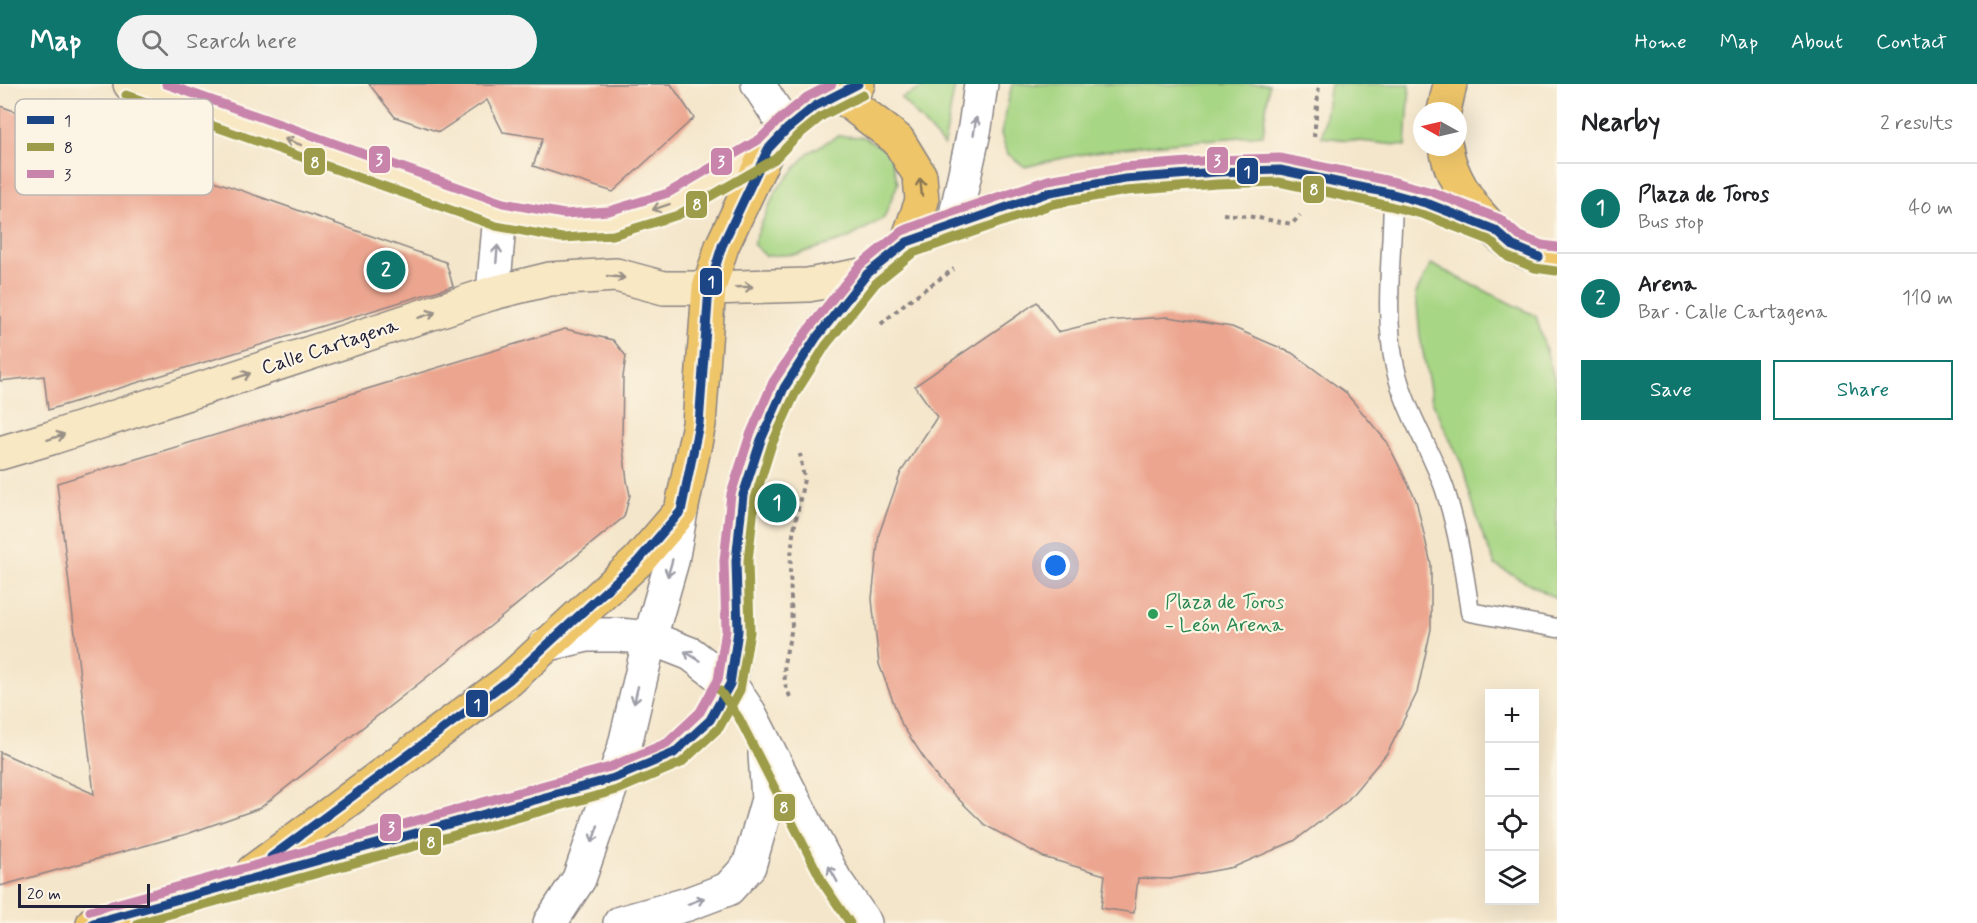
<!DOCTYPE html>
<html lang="en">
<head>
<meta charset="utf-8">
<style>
	:root { --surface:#fff; --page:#f2f2f2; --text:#202124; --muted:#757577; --line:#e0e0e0; --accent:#0f766e }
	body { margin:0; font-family:Mynerve,sans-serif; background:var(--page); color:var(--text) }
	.controls { position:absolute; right:18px; bottom:18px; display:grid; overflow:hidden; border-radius:0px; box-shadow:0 6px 24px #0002 }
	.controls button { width:54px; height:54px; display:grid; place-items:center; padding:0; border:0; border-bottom:2px solid var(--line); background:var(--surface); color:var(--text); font:30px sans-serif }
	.compass { position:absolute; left:1413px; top:18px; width:54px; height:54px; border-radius:50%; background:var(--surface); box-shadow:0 6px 24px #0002; rotate:278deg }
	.scale { position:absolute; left:18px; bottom:15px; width:132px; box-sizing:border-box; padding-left:6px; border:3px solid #22223b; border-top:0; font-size:16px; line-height:21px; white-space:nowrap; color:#22223b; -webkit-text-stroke:4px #fcf5e5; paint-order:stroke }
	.you { position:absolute; left:1056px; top:482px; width:21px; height:21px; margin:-15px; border:4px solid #fff; border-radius:50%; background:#1a73e8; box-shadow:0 0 0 9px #1a73e833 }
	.badge { display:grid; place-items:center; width:39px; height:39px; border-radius:50%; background:var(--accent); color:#fff; font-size:20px; font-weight:700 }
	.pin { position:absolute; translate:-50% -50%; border:3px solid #fff; box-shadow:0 2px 6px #0006 }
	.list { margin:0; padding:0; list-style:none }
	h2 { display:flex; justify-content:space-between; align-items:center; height:78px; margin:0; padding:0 24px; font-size:26px }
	h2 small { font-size:20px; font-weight:400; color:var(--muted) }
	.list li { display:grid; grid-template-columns:39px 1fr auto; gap:18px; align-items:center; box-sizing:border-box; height:90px; padding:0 24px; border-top:2px solid var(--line) }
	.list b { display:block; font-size:22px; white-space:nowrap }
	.list p { margin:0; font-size:20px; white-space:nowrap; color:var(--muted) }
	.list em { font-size:20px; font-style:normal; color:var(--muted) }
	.actions { display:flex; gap:12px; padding:18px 24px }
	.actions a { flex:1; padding:14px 0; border:2px solid var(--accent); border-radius:0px; text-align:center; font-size:21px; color:var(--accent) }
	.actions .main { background:var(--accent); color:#fff }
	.icon { flex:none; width:33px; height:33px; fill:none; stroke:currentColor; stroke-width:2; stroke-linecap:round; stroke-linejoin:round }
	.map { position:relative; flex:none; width:1557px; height:839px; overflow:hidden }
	header { display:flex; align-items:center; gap:36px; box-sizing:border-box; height:84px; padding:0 30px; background:var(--accent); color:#fff }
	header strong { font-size:28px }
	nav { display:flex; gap:33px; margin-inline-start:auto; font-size:21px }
	.search { width:420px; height:54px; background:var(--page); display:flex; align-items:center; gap:15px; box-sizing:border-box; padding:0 21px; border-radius:33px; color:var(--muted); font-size:22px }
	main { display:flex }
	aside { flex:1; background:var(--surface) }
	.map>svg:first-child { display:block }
	.green { fill:#a7d684; stroke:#647c60; stroke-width:1.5 }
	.building { fill:#eca690 }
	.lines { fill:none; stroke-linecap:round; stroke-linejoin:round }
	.lane-casing { stroke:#8b8483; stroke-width:21 }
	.street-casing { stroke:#8b8483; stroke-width:36 }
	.secondary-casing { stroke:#8b8483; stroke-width:36 }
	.primary-casing { stroke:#8b8483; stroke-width:36 }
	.highway-casing { stroke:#8b8483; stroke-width:36 }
	.path { stroke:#8b8483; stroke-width:4; stroke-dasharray:4.5 4.5; stroke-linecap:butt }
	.lane { stroke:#fff; stroke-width:18 }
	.street { stroke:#fff; stroke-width:33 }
	.secondary { stroke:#f8e8c3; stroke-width:33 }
	.primary { stroke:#eec569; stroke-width:33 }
	.highway { stroke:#eec569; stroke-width:33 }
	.bus-1-casing { stroke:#fcf5e5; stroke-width:14 }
	.bus-2-casing { stroke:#fcf5e5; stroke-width:14 }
	.bus-3-casing { stroke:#fcf5e5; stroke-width:14 }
	.bus-1 { stroke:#1c4586; stroke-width:9 }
	.bus-2 { stroke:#9c9c4a; stroke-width:9 }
	.bus-3 { stroke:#c884ab; stroke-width:9 }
	.oneway { stroke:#9c9ca7 }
	.oneway2 { stroke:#988f86 }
	.oneway3 { stroke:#887452 }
	.leisure-dot { fill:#2e9e5b; stroke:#fcf5e5; stroke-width:2 }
	.labels { text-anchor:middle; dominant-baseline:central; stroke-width:4.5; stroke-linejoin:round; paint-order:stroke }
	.street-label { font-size:20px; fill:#22223b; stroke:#fcf5e5 }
	.leisure-label { font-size:20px; fill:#27864d; stroke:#fcf5e5; text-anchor:start }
	.key { fill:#fcf5e5; stroke:#bbb6b2; stroke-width:1.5 }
	.key-label { font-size:16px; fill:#22223b }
	.line-badge { stroke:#fcf5e5; stroke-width:2 }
	.badge-label { font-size:16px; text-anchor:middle; font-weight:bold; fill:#fff }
</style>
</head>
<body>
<header>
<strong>Map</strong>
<div class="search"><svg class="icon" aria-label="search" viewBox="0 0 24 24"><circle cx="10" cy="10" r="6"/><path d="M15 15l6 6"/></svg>Search here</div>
<nav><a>Home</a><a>Map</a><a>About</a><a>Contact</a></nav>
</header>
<main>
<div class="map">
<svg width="1557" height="839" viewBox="0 0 1557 839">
	<rect width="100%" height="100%" fill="#fcf5e5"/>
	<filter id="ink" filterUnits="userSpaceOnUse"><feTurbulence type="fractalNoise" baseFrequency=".0167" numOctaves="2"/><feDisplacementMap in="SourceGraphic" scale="12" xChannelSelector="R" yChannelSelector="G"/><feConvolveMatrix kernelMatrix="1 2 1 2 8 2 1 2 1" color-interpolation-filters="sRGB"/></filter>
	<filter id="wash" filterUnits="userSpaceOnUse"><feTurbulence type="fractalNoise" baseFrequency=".008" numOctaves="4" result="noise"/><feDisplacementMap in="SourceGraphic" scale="24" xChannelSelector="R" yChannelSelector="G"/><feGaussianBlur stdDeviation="1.35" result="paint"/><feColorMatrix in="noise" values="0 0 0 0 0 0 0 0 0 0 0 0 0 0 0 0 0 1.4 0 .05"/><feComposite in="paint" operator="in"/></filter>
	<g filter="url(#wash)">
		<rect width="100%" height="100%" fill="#f4e6cb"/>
		<g class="green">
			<polygon points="931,0 955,0 944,62 901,14"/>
			<path d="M1012 0H1269L1263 51C1184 58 1102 62 1025 83L1008 70 1001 50Z"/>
			<polygon points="1330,0 1410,0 1406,62 1322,53"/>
			<polygon points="837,52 864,53 889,68 898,99 884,134 847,155 797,170 766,172 753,160 775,108 808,69"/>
			<polygon points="1431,180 1536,232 1557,304 1557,515 1495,481 1480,444 1461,379 1432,317 1420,252 1416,209"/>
		</g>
		<g id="blocks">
			<g class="building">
				<polygon points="369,0 671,0 694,34 613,108 533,82 543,54 503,48 487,16 439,48 395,33"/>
				<polygon points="0,22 446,178 453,202 48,326 44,292 0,297"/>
				<polygon points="1037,218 1058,248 1103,237 1168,233 1232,243 1292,269 1345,308 1387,358 1416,416 1431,480 1431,545 1417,609 1388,668 1346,718 1294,757 1234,783 1170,795 1138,794 1134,829 1101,824 1105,791 1043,773 985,741 938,695 902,641 879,580 872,515 879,450 901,388 937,333 915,302"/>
				<polygon points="565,245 613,256 626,272 623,293 622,356 627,397 630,411 624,433 455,571 260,724 187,750 0,802 0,668 94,710 57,399"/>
			</g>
		</g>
	</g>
	<g filter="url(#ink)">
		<use href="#blocks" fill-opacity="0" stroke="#8b8483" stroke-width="1.5"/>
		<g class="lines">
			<g class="lane-casing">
				<path id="lane" d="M1393 110C1393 165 1383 229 1395 283 1405 327 1431 365 1445 406 1458 446 1464 487 1470 528L1557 544"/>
			</g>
			<g class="street-casing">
				<g id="street">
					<polyline points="758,0 787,45"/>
					<polyline points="954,140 975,43 981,0"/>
					<polyline points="493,209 500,131"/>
					<polyline points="545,561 587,551 619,551 650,554 691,570 730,600 749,628 835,796 865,839"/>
					<polyline points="550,839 579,795 624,665 650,554 672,477 681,427"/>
					<polyline points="620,839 688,820 728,805 749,782 768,715 765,670"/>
				</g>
			</g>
			<g class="secondary-casing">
				<g id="secondary">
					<polyline points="130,0 500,131 563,142 611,139 673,120 768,65"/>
					<polyline points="0,369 51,354 493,209 550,195 616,191 664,204 709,204 808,201 867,190"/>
				</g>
			</g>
			<g class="primary-casing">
				<g id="primary">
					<polyline points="838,10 898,56 920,92 922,117 907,158"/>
					<polyline points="253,787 509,596 638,477 681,427 699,340 709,204 722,162 768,65 787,45 815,22 858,0"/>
					<polyline points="93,839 614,694 674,669 710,636 730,600 738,547 736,477 743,411 761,356 784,304 816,254 867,190 907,158 954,140 1050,108 1125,95 1216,88 1280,86 1393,110 1429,120 1495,146"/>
				</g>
			</g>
			<g class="highway-casing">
				<g id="highway">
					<polyline points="1444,27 1450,0"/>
					<path d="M1446 63C1451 99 1483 141 1513 162 1526 171 1542 173 1557 175"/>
				</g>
			</g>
			<g class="path">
				<polyline points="1314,53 1319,0"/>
				<polyline points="1223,130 1247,132 1292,140 1300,131"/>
				<polyline points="881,240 908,217 954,185"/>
				<polyline points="790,613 785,600 784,579 792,544 790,485 793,450 804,395 800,370"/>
			</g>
			<use href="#lane" class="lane"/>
			<use href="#street" class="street"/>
			<use href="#secondary" class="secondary"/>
			<use href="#primary" class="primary"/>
			<use href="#highway" class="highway"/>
			<g class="bus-1-casing">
				<g id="bus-1">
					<polyline points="271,773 509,596 638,477 681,427 699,340 709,204 722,162 768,65 787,45 815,22 858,0"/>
					<polyline points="93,839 614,694 674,669 710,636 730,600 738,547 736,477 743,411 761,356 784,304 816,254 867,190 907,158 1050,108 1125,95 1216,88 1280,86 1393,110 1429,120 1495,146 1513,162 1539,173"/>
				</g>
			</g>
			<g class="bus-2-casing">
				<g id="bus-2">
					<polyline points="126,11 496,142 562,154 613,151 678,131 775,75 795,54 822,32 863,11"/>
					<polyline points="720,607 739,634 824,801 850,839"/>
					<polyline points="138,839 617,706 681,679 719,644 740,606 750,548 748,477 755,414 772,360 795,310 826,261 876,199 913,169 1053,120 1126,107 1217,100 1279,98 1390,122 1425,131 1489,156 1508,173 1535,184 1556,187"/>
				</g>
			</g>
			<g class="bus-3-casing">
				<g id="bus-3">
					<polyline points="166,0 503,119 564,130 609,127 668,109 760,55 779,36 807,13 832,0"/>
					<polyline points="90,827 610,683 667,659 700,628 718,596 726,546 724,477 731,410 750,351 773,298 807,247 859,182 902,147 950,129 1048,96 1124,83 1215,76 1280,74 1395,98 1432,108 1500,135 1519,152 1542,161 1557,163"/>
				</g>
			</g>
			<use href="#bus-1" class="bus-1"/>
			<use href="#bus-2" class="bus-2"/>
			<use href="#bus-3" class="bus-3"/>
		</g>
		<defs><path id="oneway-shaft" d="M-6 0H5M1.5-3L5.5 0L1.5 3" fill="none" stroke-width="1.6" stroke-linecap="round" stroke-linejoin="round" transform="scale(1.5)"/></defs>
		<g class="oneway">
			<use href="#oneway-shaft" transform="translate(975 42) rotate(-81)"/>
			<use href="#oneway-shaft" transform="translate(497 170) rotate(-85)"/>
			<use href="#oneway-shaft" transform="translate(670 484) rotate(106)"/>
			<use href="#oneway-shaft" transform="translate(692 572) rotate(-148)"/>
			<use href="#oneway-shaft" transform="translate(636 611) rotate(103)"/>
			<use href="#oneway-shaft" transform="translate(595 750) rotate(109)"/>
			<use href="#oneway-shaft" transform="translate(833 790) rotate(-119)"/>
			<use href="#oneway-shaft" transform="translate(696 817) rotate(-20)"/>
		</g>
		<g class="oneway2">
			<use href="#oneway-shaft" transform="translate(293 58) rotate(-160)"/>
			<use href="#oneway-shaft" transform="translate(661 123) rotate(162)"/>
			<use href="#oneway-shaft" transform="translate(616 193) rotate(6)"/>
			<use href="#oneway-shaft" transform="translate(744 203) rotate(-2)"/>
			<use href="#oneway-shaft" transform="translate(427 231) rotate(-18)"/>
			<use href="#oneway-shaft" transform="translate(242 292) rotate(-18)"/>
			<use href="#oneway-shaft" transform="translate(56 353) rotate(-18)"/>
		</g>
		<use class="oneway3" href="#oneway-shaft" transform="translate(921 103) rotate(-96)"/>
	</g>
	<circle class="leisure-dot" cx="1153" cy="530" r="6"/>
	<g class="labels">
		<g class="street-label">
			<text transform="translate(330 263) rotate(-18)">Calle Cartagena</text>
		</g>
		<g class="leisure-label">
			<text x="1165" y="518">Plaza de Toros<tspan x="1165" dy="23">- León Arena</tspan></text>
		</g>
	</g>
	<rect x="15" y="15" width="198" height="96" rx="9" class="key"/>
	<rect x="27" y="32" width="27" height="8" fill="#1c4586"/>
	<rect x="27" y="59" width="27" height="8" fill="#9c9c4a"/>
	<rect x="27" y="86" width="27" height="8" fill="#c884ab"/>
	<g class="key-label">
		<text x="64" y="42">1</text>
		<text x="64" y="69">8</text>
		<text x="64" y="96">3</text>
	</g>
	<g class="line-badge">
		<rect x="368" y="61" width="23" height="29" rx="6" fill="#c884ab"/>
		<rect x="1206" y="62" width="23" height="28" rx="6" fill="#c884ab"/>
		<rect x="710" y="63" width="23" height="29" rx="6" fill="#c884ab"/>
		<rect x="303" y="63" width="23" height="29" rx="6" fill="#9c9c4a"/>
		<rect x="1236" y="73" width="23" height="28" rx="6" fill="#1c4586"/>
		<rect x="1302" y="91" width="23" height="29" rx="6" fill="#9c9c4a"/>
		<rect x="685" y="106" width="23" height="29" rx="6" fill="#9c9c4a"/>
		<rect x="699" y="183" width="24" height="29" rx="6" fill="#1c4586"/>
		<rect x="465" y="605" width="24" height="29" rx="6" fill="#1c4586"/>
		<rect x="773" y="709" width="23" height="29" rx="6" fill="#9c9c4a"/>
		<rect x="379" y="729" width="23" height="29" rx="6" fill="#c884ab"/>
		<rect x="419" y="743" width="23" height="29" rx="6" fill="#9c9c4a"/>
	</g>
	<g class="badge-label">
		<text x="379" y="81">3</text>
		<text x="1217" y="82">3</text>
		<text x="721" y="83">3</text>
		<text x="315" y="84">8</text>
		<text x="1247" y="93">1</text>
		<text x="1314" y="111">8</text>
		<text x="697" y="126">8</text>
		<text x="711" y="203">1</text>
		<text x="477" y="626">1</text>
		<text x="784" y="729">8</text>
		<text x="391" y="749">3</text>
		<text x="431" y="764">8</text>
	</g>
</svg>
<div class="controls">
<button>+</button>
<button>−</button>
<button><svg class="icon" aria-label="locate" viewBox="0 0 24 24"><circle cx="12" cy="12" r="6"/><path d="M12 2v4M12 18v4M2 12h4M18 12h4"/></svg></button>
<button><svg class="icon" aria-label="layers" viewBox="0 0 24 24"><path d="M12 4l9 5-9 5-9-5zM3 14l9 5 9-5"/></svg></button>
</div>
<svg class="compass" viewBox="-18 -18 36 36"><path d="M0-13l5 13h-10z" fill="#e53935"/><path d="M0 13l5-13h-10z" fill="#757577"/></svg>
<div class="scale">20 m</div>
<div class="you"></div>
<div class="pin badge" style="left:777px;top:419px">1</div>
<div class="pin badge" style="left:386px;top:186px">2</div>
</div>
<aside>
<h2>Nearby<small>2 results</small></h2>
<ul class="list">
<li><span class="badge">1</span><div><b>Plaza de Toros</b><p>Bus stop</p></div><em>40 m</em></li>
<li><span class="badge">2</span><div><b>Arena</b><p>Bar · Calle Cartagena</p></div><em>110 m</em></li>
</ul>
<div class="actions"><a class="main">Save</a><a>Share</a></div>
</aside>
</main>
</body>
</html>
